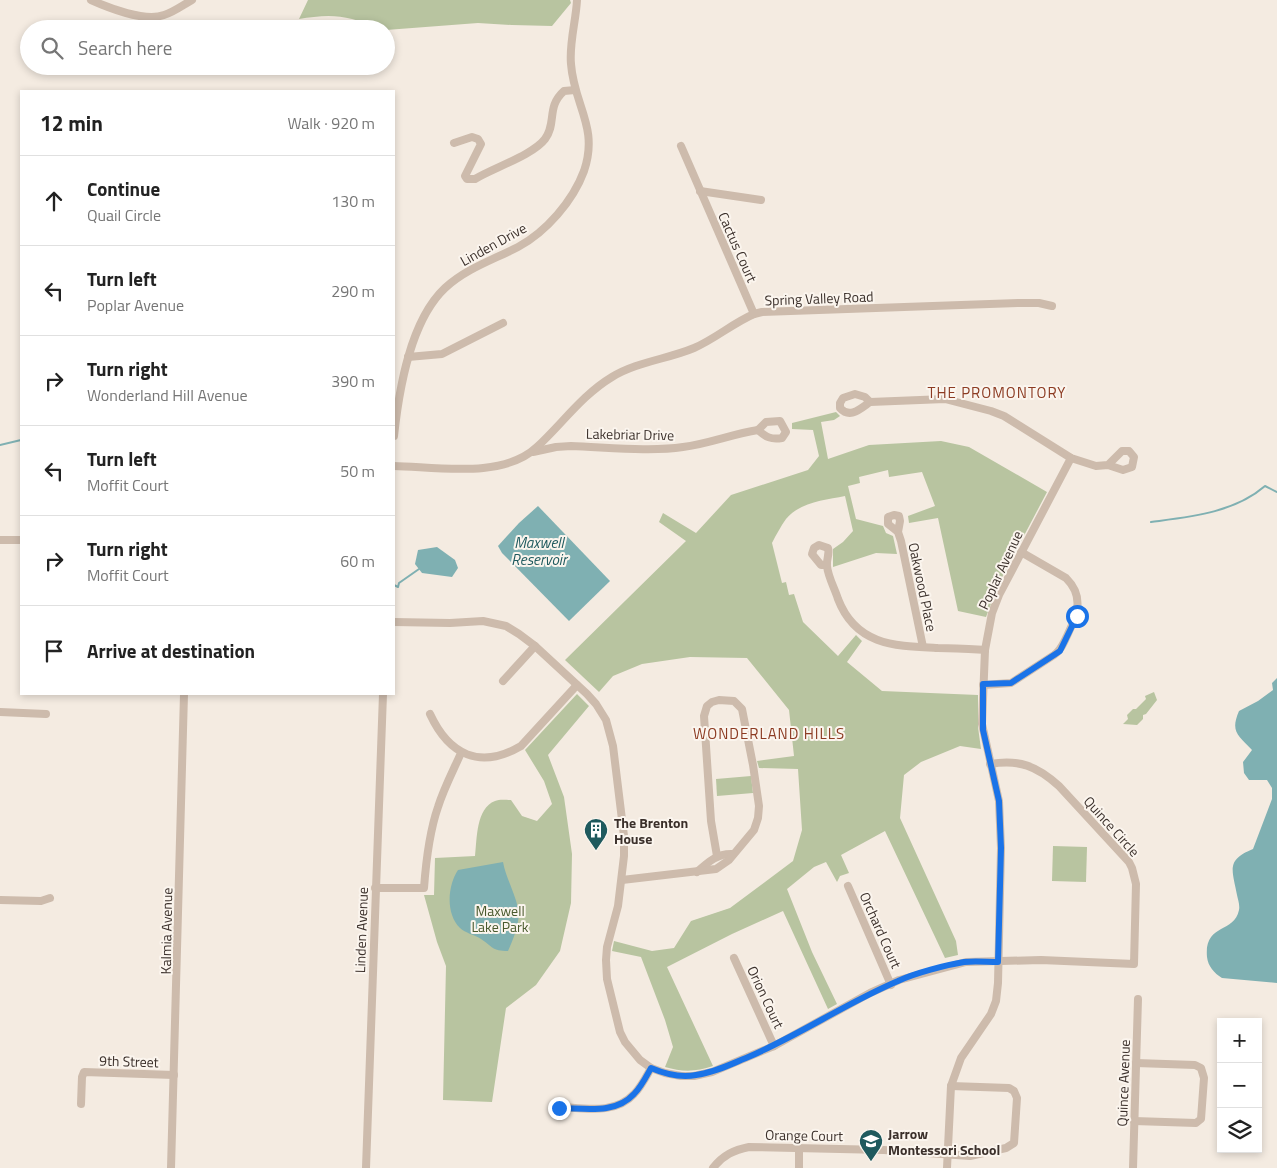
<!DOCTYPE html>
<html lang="en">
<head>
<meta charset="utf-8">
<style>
	:root { --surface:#fff; --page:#f2f2f2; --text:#222; --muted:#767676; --line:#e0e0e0 }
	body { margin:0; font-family:"Titillium Web",sans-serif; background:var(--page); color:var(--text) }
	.controls { position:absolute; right:15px; bottom:15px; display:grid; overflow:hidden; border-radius:0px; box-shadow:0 2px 8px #0003 }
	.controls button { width:45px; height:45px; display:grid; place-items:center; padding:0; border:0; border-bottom:1px solid var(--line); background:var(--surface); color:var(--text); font:25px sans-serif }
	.stop { position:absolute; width:15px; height:15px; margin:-11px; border:4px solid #1a73e8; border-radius:50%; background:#fff }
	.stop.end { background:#1a73e8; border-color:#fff; box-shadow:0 1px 5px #0008 }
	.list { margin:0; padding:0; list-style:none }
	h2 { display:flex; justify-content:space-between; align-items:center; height:65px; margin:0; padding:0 20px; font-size:21px }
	h2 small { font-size:16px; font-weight:400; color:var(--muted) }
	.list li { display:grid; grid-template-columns:32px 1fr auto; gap:15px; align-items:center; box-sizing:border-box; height:90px; padding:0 20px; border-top:1px solid var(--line) }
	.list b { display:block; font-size:19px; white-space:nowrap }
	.list p { margin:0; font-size:16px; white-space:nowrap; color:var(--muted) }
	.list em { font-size:16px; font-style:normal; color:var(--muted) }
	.icon { flex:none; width:28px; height:28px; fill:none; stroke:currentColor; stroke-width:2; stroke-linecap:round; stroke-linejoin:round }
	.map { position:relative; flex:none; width:1277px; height:1168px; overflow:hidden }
	.search { position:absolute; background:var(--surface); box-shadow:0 2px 8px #0003; left:20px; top:20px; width:375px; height:55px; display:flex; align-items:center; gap:12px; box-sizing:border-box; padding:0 18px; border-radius:28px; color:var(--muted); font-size:19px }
	.panel { position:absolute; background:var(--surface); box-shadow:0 2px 8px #0003; left:20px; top:90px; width:375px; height:605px; border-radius:0px }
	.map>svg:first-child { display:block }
	.green { fill:#b8c4a0 }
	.water { fill:#7fb0b2 }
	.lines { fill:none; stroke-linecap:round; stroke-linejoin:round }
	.stream { stroke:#7fb0b2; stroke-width:2 }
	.minor { stroke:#cdbbac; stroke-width:8 }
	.route { stroke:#1a73e8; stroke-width:6 }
	.labels { text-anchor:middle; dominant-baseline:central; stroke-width:4; stroke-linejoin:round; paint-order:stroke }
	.street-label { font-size:14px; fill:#3b302b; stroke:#fbf5ee }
	.poi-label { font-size:14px; font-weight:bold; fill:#3b302b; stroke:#fbf5ee; text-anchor:start }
	.park-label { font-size:14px; fill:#4a5a2e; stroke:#fbf5ee }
	.neighbourhood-label { font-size:15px; letter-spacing:1px; fill:#8c3b22; stroke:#fbf5ee }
	.water-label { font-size:15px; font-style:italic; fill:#1f5a5e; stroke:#fbf5ee }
</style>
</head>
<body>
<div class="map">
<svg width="1277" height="1168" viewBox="0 0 1277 1168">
	<rect width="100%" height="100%" fill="#f4ebe1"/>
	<g class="green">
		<path d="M308 0H570L571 3 552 26 512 25 478 23 386 30V29C373 29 364 22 352 19 334 14 317 16 299 19Z"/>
		<path d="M836 412 840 416 834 420 821 422 828 459 869 445 941 441 969 447 1047 492 998 585 986 617 958 611 938 518 909 523 908 516 935 506 922 472 889 477 888 470 859 477 860 483 848 486 856 519 883 526 886 533 893 536 897 554 876 553 833 567V549L843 542 853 531 845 496C825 500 800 502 786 519 781 526 776 535 772 543L782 583 786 582 789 595 794 594 803 622 838 656 856 635 862 641 847 662 882 691 978 695V727L981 749 960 746 921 762 904 775 900 818 956 941 958 955 945 958 885 831 841 855 849 873 840 876 837 882 826 862 814 867 787 889 812 952 837 1004 828 1009 783 911 732 934 667 967 713 1066C696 1072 682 1072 665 1067L673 1047 665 1020 641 957 612 951 614 941 652 951 674 948 691 921 730 908 793 861 802 830 798 769 759 768 757 761 794 756 789 710 747 658 690 657 642 664 613 676 599 692 565 660 686 541 659 522 663 513 696 533 731 495 808 470 819 456 813 430 792 429V423Z"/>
		<polygon points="1154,692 1157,700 1146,714 1143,715 1143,719 1137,725 1123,724 1128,719 1127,715 1133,709 1136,709 1146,699 1145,696"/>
		<path d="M577 694 589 706 548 755 564 797 572 854 571 903 560 951 536 985 506 1008 492 1102 443 1100 446 966 437 942 424 895H434L435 858 475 856C477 839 476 808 495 801 499 799 507 800 511 800L522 816 537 821 552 804 544 781 525 750Z"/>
		<polygon points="751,776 753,793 717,796 716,779"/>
		<polygon points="1053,846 1087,847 1086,882 1052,881"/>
	</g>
	<g class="water">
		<polygon points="538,506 610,581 569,621 502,553 498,546 519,523"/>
		<polygon points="437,547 455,560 458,568 452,577 422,573 415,564 418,550"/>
		<path d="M1277 678V983L1222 978C1214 973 1208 966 1207 957 1204 923 1234 934 1239 910 1240 905 1238 900 1237 895 1232 869 1226 860 1253 849L1272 799V788L1267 780H1249L1244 773 1243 762 1252 750C1238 735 1230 732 1239 711L1258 701 1273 690 1272 683Z"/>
		<path d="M503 862C506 878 515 893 518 908 521 921 513 940 508 951 492 951 493 947 481 939 475 935 465 933 460 928 445 913 448 885 458 870Z"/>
	</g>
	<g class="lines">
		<g class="stream">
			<polyline points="0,445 21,440"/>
			<path d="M1151 522C1189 517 1234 513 1265 486L1277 492"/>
			<polyline points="394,585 398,587 399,583 419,569"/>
		</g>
		<g class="minor">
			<path d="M91 0C109 8 145 22 164 15 174 12 183 5 192 0"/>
			<path d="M454 143 472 137 478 139 481 144 465 176 467 179H475C493 168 533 155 545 139 557 123 546 107 564 91L575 90"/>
			<polyline points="681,146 754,314"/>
			<polyline points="700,191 761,200"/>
			<polyline points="408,357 442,354 503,323"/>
			<path d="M855 394 865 397 870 402C860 409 850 419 840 408V403L843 398Z"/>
			<polyline points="870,402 945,399 991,411 1004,416 1071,458 1096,466 1108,465 1123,470 1132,467 1134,457 1129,451 1122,451 1108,465"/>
			<path d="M780 421 786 432 782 438C771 440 766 437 758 430L766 422Z"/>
			<path d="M394 436C399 389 410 321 445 288 467 268 493 260 518 247 546 232 573 201 584 171 599 127 574 106 571 64 569 43 576 21 577 0"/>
			<path d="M533 452 556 447 571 446C605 447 650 452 683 447 708 444 732 434 758 430"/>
			<path d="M394 466C437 467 503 479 537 447 562 424 582 395 612 377 636 362 668 359 694 348 715 339 733 323 754 314L762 312 1018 303H1039L1052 306"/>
			<polyline points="898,532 900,521 899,516 894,515 888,517 888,524 898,532 901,541 923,647"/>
			<polyline points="0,540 21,540"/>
			<path d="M826 565H821L812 554 814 548 819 545 828 548C830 555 826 559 827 566 828 577 835 589 838 599 856 646 896 646 938 648 954 648 969 649 985 650"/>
			<path d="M394 622 450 623 483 621 506 626 519 634 535 646 587 694 596 704 606 720 613 746 624 836V856L618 906 607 947 606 960 607 979 620 1032 625 1042 640 1060 651 1068 665 1073 681 1076H694L712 1072 774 1046 870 993 899 980 966 962 1041 960 1134 964 1136 884 1132 868 1129 862 1059 786C1037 766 1019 759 990 764"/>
			<polyline points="503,681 535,646"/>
			<path d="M983 685 1011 683 1054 655C1061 650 1063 644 1067 636 1077 615 1085 597 1066 578L1021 552"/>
			<polyline points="0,712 46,714"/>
			<path d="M430 714C449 755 480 770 521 746L577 685"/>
			<path d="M697 872C708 862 718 853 733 854"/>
			<polyline points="622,880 716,869 729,860 754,830 758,818 759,806 753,765 742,709 734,701 719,700 712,702 707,706 704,716 711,821 717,856"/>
			<polyline points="848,886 891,985"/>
			<path d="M375 888H424C426 861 429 833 438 807 444 788 453 771 461 753"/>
			<polyline points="0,900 41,901 50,898"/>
			<polyline points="734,958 774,1046"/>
			<polyline points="81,1104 82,1077 84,1072 174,1075"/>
			<path d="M559 1107C584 1108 615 1115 634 1094 641 1087 646 1077 651 1068"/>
			<polyline points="1134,1121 1196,1123 1201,1119 1204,1078 1201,1068 1195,1065 1136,1063"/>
			<polyline points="171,1168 184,694"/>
			<polyline points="366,1168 383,694"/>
			<path d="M713 1168C723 1155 734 1150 749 1147L884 1150 970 1156 1006 1148 1014 1143 1017 1098 1014 1091 1009 1088 951 1086"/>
			<polyline points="799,1168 799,1148"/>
			<polyline points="947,1168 951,1086 961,1058 991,1014 996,1001 998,983 1001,848 999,801 982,724 985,650 992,613 999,595 1071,458"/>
			<polyline points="1133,1168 1138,999"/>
		</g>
	</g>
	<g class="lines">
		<path class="route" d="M559 1108C584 1108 615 1115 634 1094 641 1087 646 1077 651 1068 665 1074 680 1078 696 1075 713 1073 729 1065 746 1058 798 1036 846 1003 898 981 915 973 946 965 964 962 975 961 987 962 998 962L1001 848 999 801 983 730V684L1011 683 1054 655 1060 651 1077 616"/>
	</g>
	<defs>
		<g id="building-pin" transform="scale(1.25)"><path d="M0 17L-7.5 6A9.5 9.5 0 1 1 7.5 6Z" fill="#1f5a5e" stroke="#fbf5ee"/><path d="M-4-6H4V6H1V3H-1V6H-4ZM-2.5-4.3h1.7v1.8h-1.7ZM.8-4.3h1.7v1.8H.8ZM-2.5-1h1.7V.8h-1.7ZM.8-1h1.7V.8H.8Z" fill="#fff"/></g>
		<g id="school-pin" transform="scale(1.25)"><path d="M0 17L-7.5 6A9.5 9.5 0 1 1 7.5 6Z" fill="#1f5a5e" stroke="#fbf5ee"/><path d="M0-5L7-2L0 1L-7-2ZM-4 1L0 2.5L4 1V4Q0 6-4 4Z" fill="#fff"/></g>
	</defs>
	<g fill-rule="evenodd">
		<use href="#building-pin" x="596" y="830"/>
		<use href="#school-pin" x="871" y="1141"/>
	</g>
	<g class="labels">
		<g class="street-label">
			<text transform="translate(493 244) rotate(-29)">Linden Drive</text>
			<text transform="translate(738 247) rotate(66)">Cactus Court</text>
			<text transform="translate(819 298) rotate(-2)">Spring Valley Road</text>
			<text transform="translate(630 434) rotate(1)">Lakebriar Drive</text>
			<text transform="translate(1000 570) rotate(-65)">Poplar Avenue</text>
			<text transform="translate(923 587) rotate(78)">Oakwood Place</text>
			<text transform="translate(1112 826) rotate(48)">Quince Circle</text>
			<text transform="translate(361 930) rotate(-88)">Linden Avenue</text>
			<text transform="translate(881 930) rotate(66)">Orchard Court</text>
			<text transform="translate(166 931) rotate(-89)">Kalmia Avenue</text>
			<text transform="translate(766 997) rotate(65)">Orion Court</text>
			<text transform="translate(129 1061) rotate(2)">9th Street</text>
			<text transform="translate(1123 1083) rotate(-88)">Quince Avenue</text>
			<text transform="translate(804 1135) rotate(1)">Orange Court</text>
		</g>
		<g class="poi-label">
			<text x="614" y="822">The Brenton<tspan x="614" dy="16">House</tspan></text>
			<text x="888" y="1133">Jarrow<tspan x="888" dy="16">Montessori School</tspan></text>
		</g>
		<g class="park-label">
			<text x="500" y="910">Maxwell<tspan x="500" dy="16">Lake Park</tspan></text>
		</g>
		<g class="neighbourhood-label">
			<text x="997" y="392">THE PROMONTORY</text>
			<text x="769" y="733">WONDERLAND HILLS</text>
		</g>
		<g class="water-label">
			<text x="539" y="542">Maxwell<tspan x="539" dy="17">Reservoir</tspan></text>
		</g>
	</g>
</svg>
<div class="controls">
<button>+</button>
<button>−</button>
<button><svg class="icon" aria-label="layers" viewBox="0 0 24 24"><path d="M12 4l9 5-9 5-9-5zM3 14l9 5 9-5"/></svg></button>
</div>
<div class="stop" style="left:1077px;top:616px"></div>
<div class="stop end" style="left:559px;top:1108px"></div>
<div class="search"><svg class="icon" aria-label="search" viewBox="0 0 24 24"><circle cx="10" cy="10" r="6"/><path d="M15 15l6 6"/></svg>Search here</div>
<section class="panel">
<h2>12 min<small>Walk · 920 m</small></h2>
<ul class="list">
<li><svg class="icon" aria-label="ahead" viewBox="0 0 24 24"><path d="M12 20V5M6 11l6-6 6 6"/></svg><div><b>Continue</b><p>Quail Circle</p></div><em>130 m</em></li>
<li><svg class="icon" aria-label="left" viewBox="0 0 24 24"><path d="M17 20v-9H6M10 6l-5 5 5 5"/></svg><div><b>Turn left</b><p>Poplar Avenue</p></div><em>290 m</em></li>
<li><svg class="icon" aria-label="right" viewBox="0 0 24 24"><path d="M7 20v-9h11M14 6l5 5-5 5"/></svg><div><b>Turn right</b><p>Wonderland Hill Avenue</p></div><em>390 m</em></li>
<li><svg class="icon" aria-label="left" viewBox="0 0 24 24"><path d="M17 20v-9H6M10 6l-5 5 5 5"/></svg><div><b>Turn left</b><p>Moffit Court</p></div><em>50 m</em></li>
<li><svg class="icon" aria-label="right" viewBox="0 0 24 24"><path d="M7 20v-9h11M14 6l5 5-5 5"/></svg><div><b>Turn right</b><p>Moffit Court</p></div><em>60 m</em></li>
<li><svg class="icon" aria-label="arrive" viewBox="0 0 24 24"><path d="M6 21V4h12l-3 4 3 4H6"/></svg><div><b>Arrive at destination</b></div></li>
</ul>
</section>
</div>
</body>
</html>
